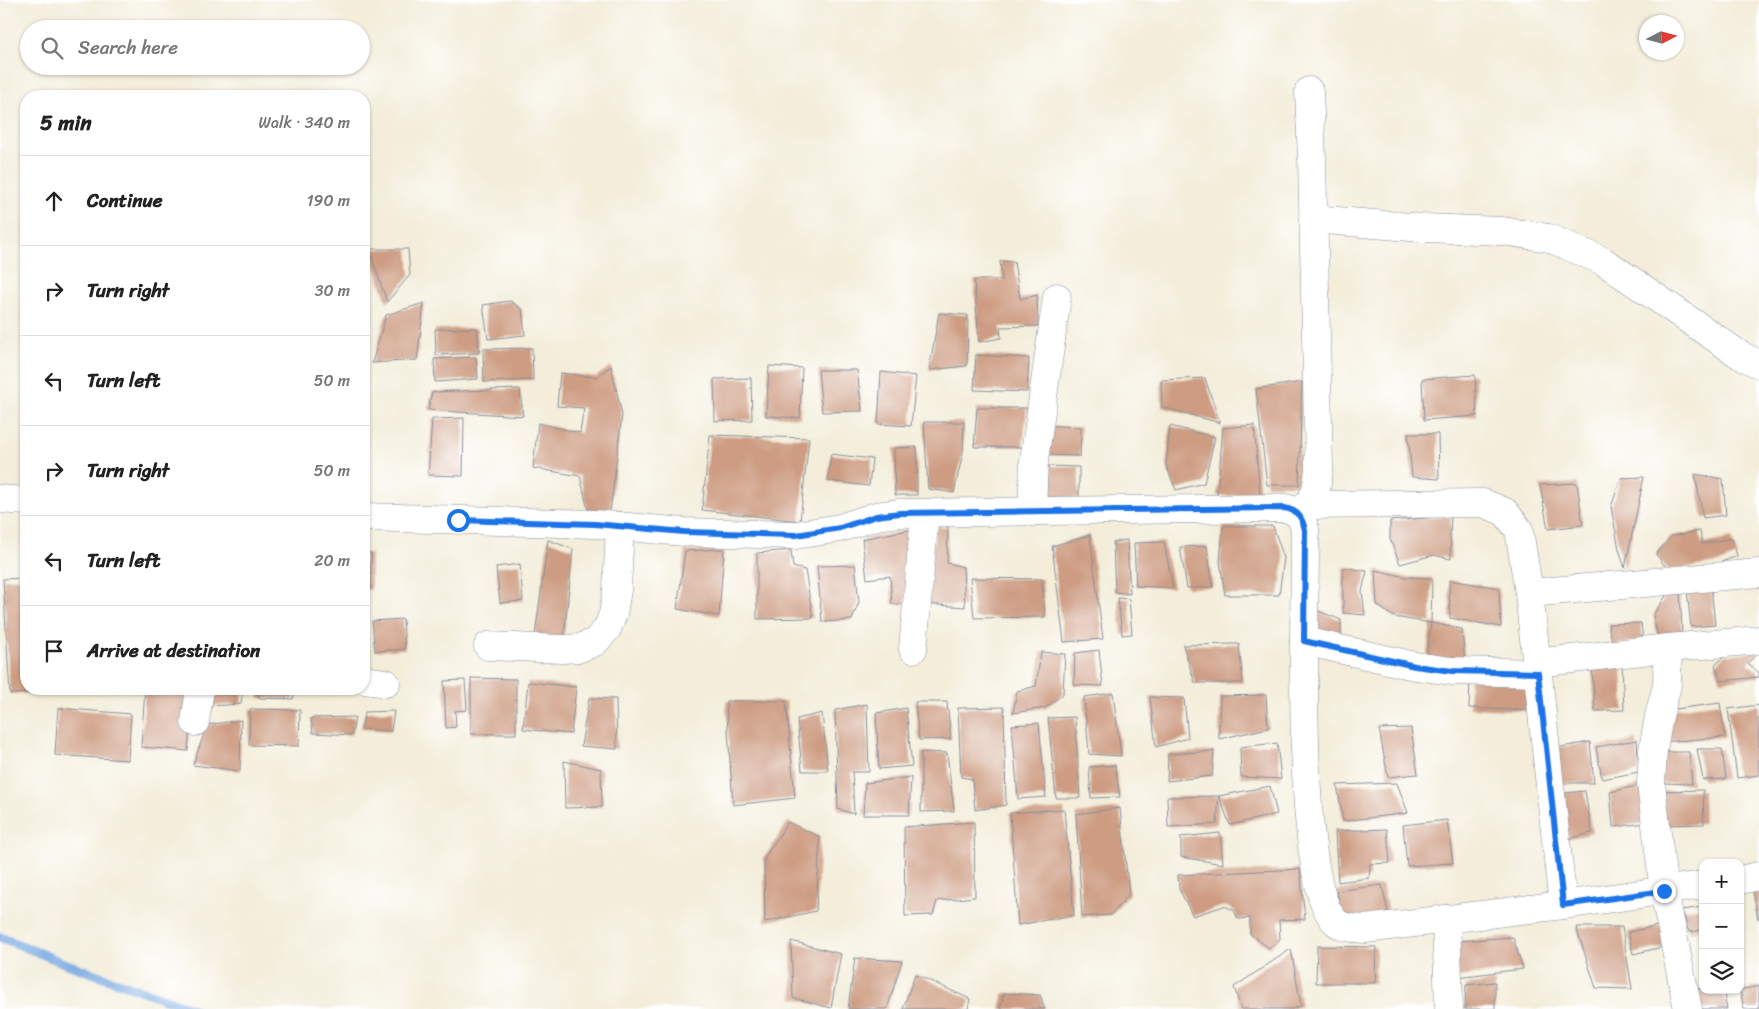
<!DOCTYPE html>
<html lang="en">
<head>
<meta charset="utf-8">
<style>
	:root { --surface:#fff; --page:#f2f2f2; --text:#222; --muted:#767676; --line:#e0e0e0 }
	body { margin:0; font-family:Sriracha,sans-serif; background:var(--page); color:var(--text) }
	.controls { position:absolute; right:15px; bottom:15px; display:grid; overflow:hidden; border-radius:10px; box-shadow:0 1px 4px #0004 }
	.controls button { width:45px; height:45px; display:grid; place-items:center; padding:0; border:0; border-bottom:1px solid var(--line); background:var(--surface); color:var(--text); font:25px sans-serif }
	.compass { position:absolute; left:1639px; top:15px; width:45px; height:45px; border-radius:50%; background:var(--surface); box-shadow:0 1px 4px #0004; rotate:84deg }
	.stop { position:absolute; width:15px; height:15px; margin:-11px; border:4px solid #1a73e8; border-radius:50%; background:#fff }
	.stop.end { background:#1a73e8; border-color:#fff; box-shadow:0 1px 5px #0008 }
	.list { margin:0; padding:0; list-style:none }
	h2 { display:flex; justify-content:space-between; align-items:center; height:65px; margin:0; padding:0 20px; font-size:21px }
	h2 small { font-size:16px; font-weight:400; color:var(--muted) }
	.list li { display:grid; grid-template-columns:32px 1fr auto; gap:15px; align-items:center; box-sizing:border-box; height:90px; padding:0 20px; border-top:1px solid var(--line) }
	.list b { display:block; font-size:19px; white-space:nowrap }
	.list em { font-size:16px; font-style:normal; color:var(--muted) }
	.icon { flex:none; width:28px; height:28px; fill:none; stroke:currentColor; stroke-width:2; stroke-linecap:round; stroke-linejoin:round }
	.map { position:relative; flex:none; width:1759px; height:1009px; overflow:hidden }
	.search { position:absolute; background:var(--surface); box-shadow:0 1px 4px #0004; left:20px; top:20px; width:350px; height:55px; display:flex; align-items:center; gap:12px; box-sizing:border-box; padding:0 18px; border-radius:28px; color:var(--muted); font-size:19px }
	.panel { position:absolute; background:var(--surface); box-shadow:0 1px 4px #0004; left:20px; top:90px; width:350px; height:605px; border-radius:20px }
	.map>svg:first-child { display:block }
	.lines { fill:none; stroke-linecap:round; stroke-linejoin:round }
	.stream { stroke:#74a7e0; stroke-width:9 }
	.building { fill:#cd9c82 }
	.minor-casing { stroke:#878e9c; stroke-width:29 }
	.minor { stroke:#fff; stroke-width:28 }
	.route { stroke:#1a73e8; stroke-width:6 }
</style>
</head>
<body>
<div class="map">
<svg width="1759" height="1009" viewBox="0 0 1759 1009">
	<rect width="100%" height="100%" fill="#fff"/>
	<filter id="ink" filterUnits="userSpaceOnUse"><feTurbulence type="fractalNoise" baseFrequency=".02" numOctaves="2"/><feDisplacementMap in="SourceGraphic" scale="10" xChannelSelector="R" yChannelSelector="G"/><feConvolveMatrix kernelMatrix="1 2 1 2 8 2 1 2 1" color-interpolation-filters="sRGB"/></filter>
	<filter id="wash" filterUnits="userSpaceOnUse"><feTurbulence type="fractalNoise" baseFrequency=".0096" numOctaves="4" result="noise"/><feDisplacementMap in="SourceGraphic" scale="20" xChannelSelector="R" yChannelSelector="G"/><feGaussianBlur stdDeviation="1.12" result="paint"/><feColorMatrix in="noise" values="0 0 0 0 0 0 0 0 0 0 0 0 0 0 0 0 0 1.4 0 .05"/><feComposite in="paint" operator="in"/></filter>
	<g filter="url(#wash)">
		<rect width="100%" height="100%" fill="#f3edd9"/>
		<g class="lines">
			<polyline class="stream" points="0,937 64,963 193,1009"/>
		</g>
		<g id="blocks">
			<g class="building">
				<polygon points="369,249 408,249 410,275 387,302"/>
				<polygon points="1000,261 1014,262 1020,299 1037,295 1038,326 1000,327 1001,338 979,342 974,280 1002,280"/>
				<polygon points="510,301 522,309 525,335 488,339 483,305"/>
				<polygon points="424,303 417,360 372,363 386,315"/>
				<polygon points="939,313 968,315 967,366 929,370"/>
				<polygon points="477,328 479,353 436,355 435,329"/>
				<polygon points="532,348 533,380 484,382 483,349"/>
				<polygon points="976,355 1029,358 1027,392 974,390"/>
				<polygon points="476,357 478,379 435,382 434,359"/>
				<polygon points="611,366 622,415 610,512 588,510 580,476 533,468 538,423 580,433 584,408 557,406 560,373 596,377"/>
				<polygon points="769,366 802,368 800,418 766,416"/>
				<polygon points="818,370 857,370 862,411 822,412"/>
				<polygon points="881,372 916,376 911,426 878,424"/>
				<polygon points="1475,375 1477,416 1424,420 1422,379"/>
				<polygon points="751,378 752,420 715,421 714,379"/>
				<polygon points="1205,378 1220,423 1162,407 1161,380"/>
				<polygon points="1302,382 1299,485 1267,485 1256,389"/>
				<polygon points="520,389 523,416 428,410 432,392"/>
				<polygon points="977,408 1027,408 1023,447 974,447"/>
				<polygon points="464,418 463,476 428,475 432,419"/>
				<polygon points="924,422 964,422 963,452 954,493 928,489"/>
				<polygon points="1040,425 1081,427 1080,456 1039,455"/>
				<polygon points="1254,425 1260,495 1217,496 1223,428"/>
				<polygon points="1170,426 1215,437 1204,483 1176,490 1166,465"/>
				<polygon points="1408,434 1438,434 1439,479 1412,477"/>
				<polygon points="710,435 809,438 800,521 702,510"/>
				<polygon points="364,443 365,443 368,500 364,500"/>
				<polygon points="917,447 917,495 895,495 894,448"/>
				<polygon points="831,454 872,459 869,486 828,481"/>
				<polygon points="1048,466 1079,467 1079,498 1046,498"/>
				<polygon points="1695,474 1723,479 1726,515 1703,518"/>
				<polygon points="1644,477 1625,568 1619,549 1611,507 1621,478"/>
				<polygon points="1577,483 1583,525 1548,529 1540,485"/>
				<polygon points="1451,516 1450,534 1451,559 1434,555 1400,564 1390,539 1390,521"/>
				<polygon points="1223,526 1273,526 1284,558 1279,595 1225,595 1220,562"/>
				<polygon points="936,527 948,527 947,563 963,567 965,607 925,604"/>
				<polygon points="913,529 905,604 892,604 890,576 867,579 862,539"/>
				<polygon points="1700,531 1702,544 1732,538 1737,556 1719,563 1668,570 1656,554 1671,536"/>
				<polygon points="1090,535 1103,639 1064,642 1052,546"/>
				<polygon points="548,540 573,549 564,638 535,635"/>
				<polygon points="1127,540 1130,594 1115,592 1113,542"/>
				<polygon points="1164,542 1173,588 1136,586 1134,543"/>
				<polygon points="1207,546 1213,587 1187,588 1180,547"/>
				<polygon points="724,549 719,616 677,609 685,551"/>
				<polygon points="791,550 793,567 805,570 813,618 757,619 757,553"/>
				<polygon points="364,553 371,553 371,590 364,589"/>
				<polygon points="520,564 523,601 500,603 496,567"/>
				<polygon points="855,565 859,602 852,620 822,622 817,566"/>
				<polygon points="1343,567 1367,571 1362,591 1365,615 1343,613"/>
				<polygon points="1375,570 1406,577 1432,578 1431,623 1394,617 1377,605"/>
				<polygon points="26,578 26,689 63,689 63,691 10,694 3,579"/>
				<polygon points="970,578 1042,579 1045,617 974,618"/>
				<polygon points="1449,580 1499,588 1501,627 1450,618"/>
				<polygon points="1711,587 1715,625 1691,627 1687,590"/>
				<polygon points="1670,590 1680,591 1682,631 1674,639 1663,641 1657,634 1653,615"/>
				<polygon points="1118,598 1129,599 1132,634 1122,635"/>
				<polygon points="1314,609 1341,620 1341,639 1313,634"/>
				<polygon points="403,619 405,649 375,651 372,621"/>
				<polygon points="1431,623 1462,629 1465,665 1426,660"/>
				<polygon points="1641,623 1643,639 1613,646 1608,624"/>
				<polygon points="1239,644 1243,683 1195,683 1183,645"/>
				<polygon points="1099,650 1103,686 1074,685 1075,653"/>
				<polygon points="1759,651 1748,663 1759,673 1759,677 1721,681 1715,665 1726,655"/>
				<polygon points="1041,652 1065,654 1063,694 1045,708 1013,713 1017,691 1036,686"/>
				<polygon points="1622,665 1624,710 1595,711 1592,670"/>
				<polygon points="471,678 516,679 516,734 471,734"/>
				<polygon points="1470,678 1531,681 1532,711 1469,708"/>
				<polygon points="465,680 467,710 455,711 456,727 446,728 444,681"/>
				<polygon points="528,682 576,687 571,734 523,729"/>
				<polygon points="145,689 193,689 188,751 141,747"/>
				<polygon points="212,689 243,689 241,704 209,706"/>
				<polygon points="258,689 295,689 293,699 259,698"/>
				<polygon points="1113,693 1121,756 1089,754 1084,697"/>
				<polygon points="1266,695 1268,728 1219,739 1220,696"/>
				<polygon points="1150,697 1184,698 1188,738 1156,747"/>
				<polygon points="589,698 616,699 617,749 581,746"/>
				<polygon points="726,701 786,701 795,798 733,805"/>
				<polygon points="915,702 947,702 951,739 919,740"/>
				<polygon points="1720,703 1725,737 1663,742 1668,710"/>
				<polygon points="867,704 869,772 852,772 854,814 838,809 835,710"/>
				<polygon points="1759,705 1759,775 1737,778 1728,709"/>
				<polygon points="1004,707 1006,805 975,810 972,779 961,777 958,708"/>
				<polygon points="58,708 131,714 128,760 55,755"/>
				<polygon points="906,708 912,766 879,769 876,713"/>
				<polygon points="250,709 300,710 299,746 249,745"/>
				<polygon points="394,711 391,731 361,729 365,712"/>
				<polygon points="822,713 828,771 802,771 797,719"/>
				<polygon points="355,717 352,735 313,733 311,718"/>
				<polygon points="1075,717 1080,798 1056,798 1048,718"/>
				<polygon points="241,720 240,771 193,765 207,725"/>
				<polygon points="1039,723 1046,797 1018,799 1012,725"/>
				<polygon points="1411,728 1418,774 1388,777 1379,729"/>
				<polygon points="1637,740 1639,772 1602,779 1596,747"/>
				<polygon points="1590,742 1594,783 1559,783 1556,748"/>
				<polygon points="1277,743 1281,779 1241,777 1240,747"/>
				<polygon points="1697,749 1722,749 1726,779 1703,780"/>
				<polygon points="1214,751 1212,776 1167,781 1168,754"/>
				<polygon points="921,752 947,753 954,811 921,812"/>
				<polygon points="1664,752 1689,752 1692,784 1661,783"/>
				<polygon points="564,761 601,769 602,807 565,808"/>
				<polygon points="1115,765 1120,797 1091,798 1089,767"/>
				<polygon points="911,777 909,815 863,815 865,783"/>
				<polygon points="1397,783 1408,813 1343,821 1337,785"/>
				<polygon points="1641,785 1647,823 1613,827 1610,792"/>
				<polygon points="1270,786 1277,814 1230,825 1219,796"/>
				<polygon points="1703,790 1704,824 1663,825 1661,791"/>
				<polygon points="1585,791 1592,833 1568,839 1564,793"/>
				<polygon points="1219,796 1217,824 1168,827 1167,797"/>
				<polygon points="1120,808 1129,894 1111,915 1082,917 1076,814"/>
				<polygon points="1064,809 1074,915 1018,925 1010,813"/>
				<polygon points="1447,820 1453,863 1407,866 1403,825"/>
				<polygon points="788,822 820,837 816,911 765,922 764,858"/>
				<polygon points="974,822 975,897 937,901 933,915 905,916 904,827"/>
				<polygon points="1387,829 1390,863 1370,864 1369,878 1338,882 1335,831"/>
				<polygon points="1220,833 1223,864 1181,857 1181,837"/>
				<polygon points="1300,869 1305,919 1279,920 1280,939 1269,948 1250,934 1250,918 1238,919 1234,910 1224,906 1193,916 1179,889 1178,875"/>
				<polygon points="1382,885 1389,918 1345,918 1336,891"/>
				<polygon points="1752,888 1759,888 1759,919 1758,919"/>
				<polygon points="1703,907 1703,930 1689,932 1682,910"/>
				<polygon points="1663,925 1667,946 1633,954 1628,932"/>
				<polygon points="1576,927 1622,927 1632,989 1596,988"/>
				<polygon points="1513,937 1523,969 1457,977 1458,941"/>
				<polygon points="791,941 841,954 831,1008 793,998"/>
				<polygon points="1317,946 1376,947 1375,983 1316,983"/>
				<polygon points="1291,949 1301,1006 1292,1009 1241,1009 1234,987"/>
				<polygon points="855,958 902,961 887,1009 848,1009"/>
				<polygon points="915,974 970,999 968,1009 903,1009"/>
				<polygon points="1495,982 1495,1009 1465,1009 1466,985"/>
				<polygon points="1759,986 1759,1009 1744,1009 1740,990"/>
				<polygon points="1703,988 1703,990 1723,990 1727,1009 1699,1009 1697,989"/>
				<polygon points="1004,993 1040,995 1045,1009 1000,1009"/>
			</g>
		</g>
	</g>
	<g filter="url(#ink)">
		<use href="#blocks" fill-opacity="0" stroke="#878e9c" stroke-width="1"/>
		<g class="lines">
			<g class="minor-casing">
				<g id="minor">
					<polyline points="1313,219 1423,228 1502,231 1549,238 1603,261 1740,355 1759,364"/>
					<polyline points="0,499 26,501"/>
					<polyline points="1309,505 1483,503 1505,512 1519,530 1529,593 1563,905"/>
					<polyline points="1032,512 1034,461 1057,297"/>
					<path d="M1298 513C1316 499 1317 490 1319 468L1312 159 1309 91"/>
					<path d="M364 517 595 524 684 532 796 535 840 528 876 516 900 513 1285 508C1298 511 1302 517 1305 530 1306 596 1293 885 1336 922 1344 929 1355 928 1365 929L1563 905 1703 885"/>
					<polyline points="1529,593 1759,573"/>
					<polyline points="1304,641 1415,666 1452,671 1538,673"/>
					<polyline points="488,646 562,649 580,648 595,642 607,629 613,614 617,590 620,526"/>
					<polyline points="1668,648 1667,685 1659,716 1653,750 1651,784 1664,891 1688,1009"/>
					<polyline points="913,649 925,513"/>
					<polyline points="1537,663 1668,648 1759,640"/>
					<polyline points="364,680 386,683"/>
					<polyline points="195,722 200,689"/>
					<polyline points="1740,880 1759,876"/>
					<polyline points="1446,919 1449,1009"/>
				</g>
			</g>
			<use href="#minor" class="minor"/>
		</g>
	</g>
	<g class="lines" filter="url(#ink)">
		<path class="route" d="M458 520 595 524 684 532 796 535 840 528 876 516 900 513 1285 508C1298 511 1302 517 1305 530L1304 641 1415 666 1452 671 1538 673 1563 905 1664 891"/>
	</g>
</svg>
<div class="controls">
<button>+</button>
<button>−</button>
<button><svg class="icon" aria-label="layers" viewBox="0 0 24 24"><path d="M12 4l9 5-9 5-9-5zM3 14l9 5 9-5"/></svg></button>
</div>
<svg class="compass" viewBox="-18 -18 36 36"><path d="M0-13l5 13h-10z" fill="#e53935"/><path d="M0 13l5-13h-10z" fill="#767676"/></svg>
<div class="stop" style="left:458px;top:520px"></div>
<div class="stop end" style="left:1664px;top:891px"></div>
<div class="search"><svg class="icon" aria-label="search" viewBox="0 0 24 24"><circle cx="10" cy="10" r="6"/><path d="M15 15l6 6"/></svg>Search here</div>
<section class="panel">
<h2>5 min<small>Walk · 340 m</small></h2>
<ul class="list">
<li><svg class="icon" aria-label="ahead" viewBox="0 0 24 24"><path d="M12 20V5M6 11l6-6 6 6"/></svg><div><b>Continue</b></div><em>190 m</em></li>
<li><svg class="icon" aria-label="right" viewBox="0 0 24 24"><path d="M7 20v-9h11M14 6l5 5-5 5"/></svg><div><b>Turn right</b></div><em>30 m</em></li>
<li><svg class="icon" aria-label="left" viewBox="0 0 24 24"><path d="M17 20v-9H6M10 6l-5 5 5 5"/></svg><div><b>Turn left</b></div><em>50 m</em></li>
<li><svg class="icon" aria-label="right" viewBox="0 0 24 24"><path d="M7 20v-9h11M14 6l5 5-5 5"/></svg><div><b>Turn right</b></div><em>50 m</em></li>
<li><svg class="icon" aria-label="left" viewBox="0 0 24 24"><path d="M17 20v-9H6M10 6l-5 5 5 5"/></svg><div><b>Turn left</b></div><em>20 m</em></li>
<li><svg class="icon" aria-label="arrive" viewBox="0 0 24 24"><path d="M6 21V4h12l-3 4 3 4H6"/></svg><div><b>Arrive at destination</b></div></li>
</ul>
</section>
</div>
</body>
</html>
